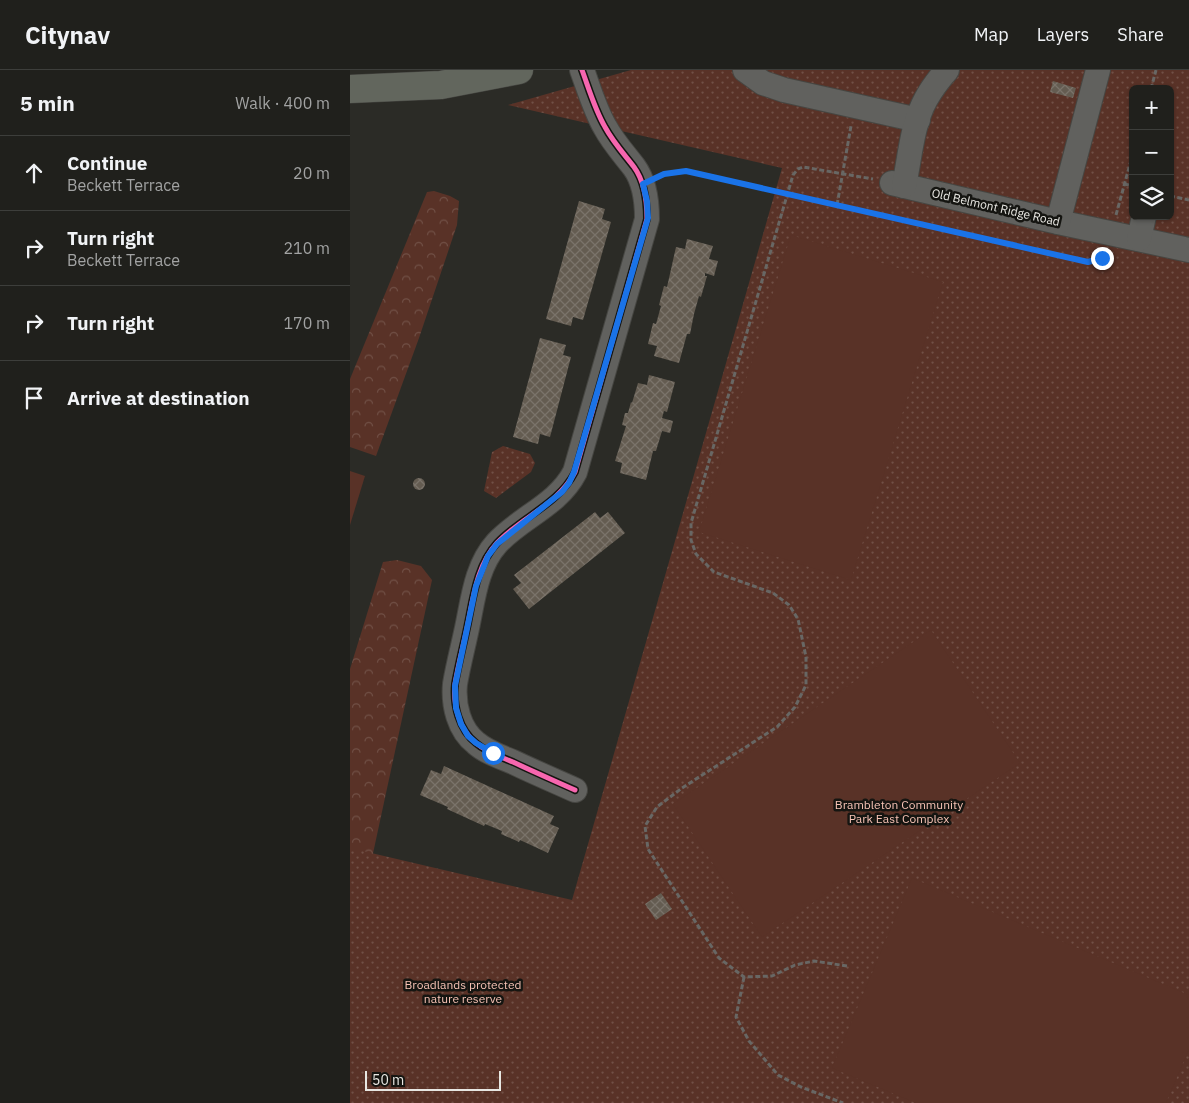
<!DOCTYPE html>
<html lang="en">
<head>
<meta charset="utf-8">
<style>
	:root { --surface:#20201c; --page:#282825; --text:#f1f3f6; --muted:#a2a3a3; --line:#3d3e3b }
	body { margin:0; font-family:"IBM Plex Sans",sans-serif; background:var(--page); color:var(--text) }
	.controls { position:absolute; right:15px; top:15px; display:grid; overflow:hidden; border-radius:8px; box-shadow:0 1px 4px #0004 }
	.controls button { width:45px; height:45px; display:grid; place-items:center; padding:0; border:0; border-bottom:1px solid var(--line); background:var(--surface); color:var(--text); font:25px sans-serif }
	.scale { position:absolute; left:15px; bottom:12px; width:136px; box-sizing:border-box; padding-left:5px; border:2px solid #e8e7e2; border-top:0; font-size:14px; line-height:18px; white-space:nowrap; color:#e8e7e2; -webkit-text-stroke:4px #151511; paint-order:stroke }
	.stop { position:absolute; width:15px; height:15px; margin:-11px; border:4px solid #1a73e8; border-radius:50%; background:#fff }
	.stop.end { background:#1a73e8; border-color:#fff; box-shadow:0 1px 5px #0008 }
	.list { margin:0; padding:0; list-style:none }
	h2 { display:flex; justify-content:space-between; align-items:center; height:65px; margin:0; padding:0 20px; font-size:21px }
	h2 small { font-size:16px; font-weight:400; color:var(--muted) }
	.list li { display:grid; grid-template-columns:32px 1fr auto; gap:15px; align-items:center; box-sizing:border-box; height:75px; padding:0 20px; border-top:1px solid var(--line) }
	.list b { display:block; font-size:19px; white-space:nowrap }
	.list p { margin:0; font-size:16px; white-space:nowrap; color:var(--muted) }
	.list em { font-size:16px; font-style:normal; color:var(--muted) }
	.icon { flex:none; width:28px; height:28px; fill:none; stroke:currentColor; stroke-width:2; stroke-linecap:round; stroke-linejoin:round }
	.map { position:relative; flex:none; width:839px; height:1033px; overflow:hidden }
	header { display:flex; align-items:center; gap:30px; box-sizing:border-box; height:70px; padding:0 25px; background:var(--surface); border-bottom:1px solid var(--line) }
	header strong { font-size:24px }
	nav { display:flex; gap:28px; margin-inline-start:auto; font-size:18px }
	main { display:flex }
	aside { flex:1; background:var(--surface) }
	.map>svg:first-child { display:block }
	.forest { fill:url(#forest-crowns) }
	.park { fill:url(#park-dots); fill-rule:evenodd }
	.pitch { fill:#593227 }
	.building { fill:url(#building-cross-hatch) }
	.lines { fill:none; stroke-linecap:round; stroke-linejoin:round }
	.minor-casing { stroke:#464642; stroke-width:26 }
	.major-casing { stroke:#464642; stroke-width:29 }
	.path { stroke:#686764; stroke-width:3; stroke-dasharray:5 2.5; stroke-linecap:butt }
	.minor { stroke:#61615e; stroke-width:24 }
	.major { stroke:#62665d; stroke-width:28 }
	.cycleway-casing { stroke:#151511; stroke-width:8 }
	.cycleway { stroke:#f766af; stroke-width:5 }
	.route { stroke:#1a73e8; stroke-width:6 }
	.labels { text-anchor:middle; dominant-baseline:central; stroke-width:5; stroke-linejoin:round; paint-order:stroke }
	.street-label { font-size:12px; fill:#e8e7e2; stroke:#151511 }
	.park-label { font-size:12px; fill:#f7c3b5; stroke:#151511 }
</style>
</head>
<body>
<header>
<strong>Citynav</strong>
<nav><a>Map</a><a>Layers</a><a>Share</a></nav>
</header>
<main>
<aside>
<h2>5 min<small>Walk · 400 m</small></h2>
<ul class="list">
<li><svg class="icon" aria-label="ahead" viewBox="0 0 24 24"><path d="M12 20V5M6 11l6-6 6 6"/></svg><div><b>Continue</b><p>Beckett Terrace</p></div><em>20 m</em></li>
<li><svg class="icon" aria-label="right" viewBox="0 0 24 24"><path d="M7 20v-9h11M14 6l5 5-5 5"/></svg><div><b>Turn right</b><p>Beckett Terrace</p></div><em>210 m</em></li>
<li><svg class="icon" aria-label="right" viewBox="0 0 24 24"><path d="M7 20v-9h11M14 6l5 5-5 5"/></svg><div><b>Turn right</b></div><em>170 m</em></li>
<li><svg class="icon" aria-label="arrive" viewBox="0 0 24 24"><path d="M6 21V4h12l-3 4 3 4H6"/></svg><div><b>Arrive at destination</b></div></li>
</ul>
</aside>
<div class="map">
<svg width="839" height="1033" viewBox="0 0 839 1033">
	<defs>
		<pattern id="forest-crowns" width="20" height="18" patternUnits="userSpaceOnUse" patternTransform="scale(1.25)"><rect width="20" height="18" fill="#593227"/><path d="M2 6a3 3 0 1 1 6 0M12 15a3 3 0 1 1 6 0" fill="none" stroke="#715046"/></pattern>
		<pattern id="park-dots" width="8" height="8" patternUnits="userSpaceOnUse" patternTransform="scale(1.25)"><rect width="8" height="8" fill="#593227"/><path d="M2 2h.1M6 6h.1" fill="none" stroke="#715046" stroke-width="1.8" stroke-linecap="round"/></pattern>
		<pattern id="building-cross-hatch" width="8" height="8" patternUnits="userSpaceOnUse" patternTransform="scale(1.25)"><rect width="8" height="8" fill="#645c51"/><path d="M0 0l8 8M0 8l8-8" fill="none" stroke="#7a736a"/></pattern>
	</defs>
	<rect width="100%" height="100%" fill="#2b2b26"/>
	<g class="forest">
		<polygon points="84,121 100,126 109,131 107,155 69,268 26,386 0,377 0,309 77,122"/>
		<polygon points="47,490 71,496 82,510 0,890 0,599 33,492"/>
	</g>
	<g class="park">
		<path d="M281 0H839V1033H0V778L222 830 432 98 158 35ZM783 19H820V146H783Z"/>
		<polygon points="153,376 180,384 185,393 181,402 146,428 134,421 142,382"/>
	</g>
	<g class="pitch">
		<polygon points="441,165 593,212 501,510 349,462"/>
		<polygon points="0,401 15,406 0,455"/>
		<polygon points="581,560 670,693 412,867 323,734"/>
		<polygon points="562,808 839,925 839,979 816,1033 566,1033 482,998"/>
	</g>
	<g class="building">
		<polygon points="703,11 726,18 723,28 700,22"/>
		<polygon points="229,131 255,139 252,149 261,152 233,250 223,247 221,256 196,249"/>
		<polygon points="337,169 363,176 359,189 368,191 364,206 355,203 355,206 357,206 351,227 349,226 344,244 340,264 337,264 329,293 304,286 307,276 298,274 303,253 306,254 311,236 309,235 314,216 317,217 326,177 335,179"/>
		<polygon points="190,268 216,275 213,285 221,287 200,367 190,364 188,374 163,367"/>
		<polygon points="299,305 325,312 317,342 314,341 312,348 323,351 320,363 312,361 306,381 303,381 296,410 270,403 272,393 265,391 276,356 272,355 275,343 278,343 281,332 282,333 288,313 297,315"/>
		<circle cx="69" cy="414" r="6"/>
		<polygon points="245,442 250,448 258,442 275,463 179,539 163,519 171,513 164,505"/>
		<polygon points="94,696 204,746 200,754 209,758 198,783 170,770 169,772 151,764 152,761 135,754 134,756 97,739 98,737 70,725 81,700 91,704"/>
		<polygon points="311,823 322,839 306,850 295,834"/>
	</g>
	<g class="lines">
		<g class="minor-casing">
			<g id="minor">
				<polyline points="395,0 413,13 434,20 568,50"/>
				<polyline points="542,113 708,152 839,180"/>
				<path d="M554 116C560 87 562 54 576 29 582 18 589 9 597 0"/>
				<polyline points="708,152 748,0"/>
				<polyline points="789,169 794,146"/>
				<path d="M225 720C205 711 184 702 163 692 151 687 136 682 126 673 109 660 103 635 105 614 108 596 113 577 117 558 123 530 126 496 147 473 171 447 208 435 225 402L297 149C297 131 295 112 284 97 274 84 263 72 255 57 245 40 239 19 232 0"/>
			</g>
		</g>
		<g class="major-casing">
			<polyline id="major" points="0,19 91,15 169,0"/>
		</g>
		<g class="path">
			<polyline points="801,19 806,0"/>
			<polyline points="310,106 335,101 738,192 752,188 758,182"/>
			<polyline points="774,114 783,116"/>
			<polyline points="820,126 839,130"/>
			<polyline points="487,135 501,56"/>
			<polyline points="766,145 783,83"/>
			<polyline points="497,896 464,891 445,895 422,906 394,907 369,888 298,779 295,756 307,737 332,718 427,657 445,637 456,615 456,587 448,549 439,535 423,523 364,502 346,484 341,470 341,453 443,105 448,99 453,97 523,109"/>
			<polyline points="394,907 386,947 399,971 428,1005 451,1017 493,1033"/>
		</g>
		<use href="#minor" class="minor"/>
		<use href="#major" class="major"/>
		<g class="cycleway-casing">
			<path id="cycleway" d="M225 720C205 711 184 702 163 692 151 687 136 682 126 673 109 660 103 635 105 614 108 596 113 577 117 558 123 530 126 496 147 473 171 447 208 435 225 402L297 149C297 131 295 112 284 97 274 84 263 72 255 57 245 40 239 19 232 0"/>
		</g>
		<use href="#cycleway" class="cycleway"/>
	</g>
	<g class="lines">
		<polyline class="route" points="143,683 126,673 118,666 111,654 106,638 105,616 126,516 138,486 147,474 212,422 219,413 224,402 298,148 297,131 293,114 314,104 336,101 738,192 752,188"/>
	</g>
	<g class="labels">
		<g class="street-label">
			<text transform="translate(646 137) rotate(13)">Old Belmont Ridge Road</text>
		</g>
		<g class="park-label">
			<text x="549" y="734">Brambleton Community<tspan x="549" dy="14">Park East Complex</tspan></text>
			<text x="113" y="914">Broadlands protected<tspan x="113" dy="14">nature reserve</tspan></text>
		</g>
	</g>
</svg>
<div class="controls">
<button>+</button>
<button>−</button>
<button><svg class="icon" aria-label="layers" viewBox="0 0 24 24"><path d="M12 4l9 5-9 5-9-5zM3 14l9 5 9-5"/></svg></button>
</div>
<div class="scale">50 m</div>
<div class="stop" style="left:143px;top:683px"></div>
<div class="stop end" style="left:752px;top:188px"></div>
</div>
</main>
</body>
</html>
